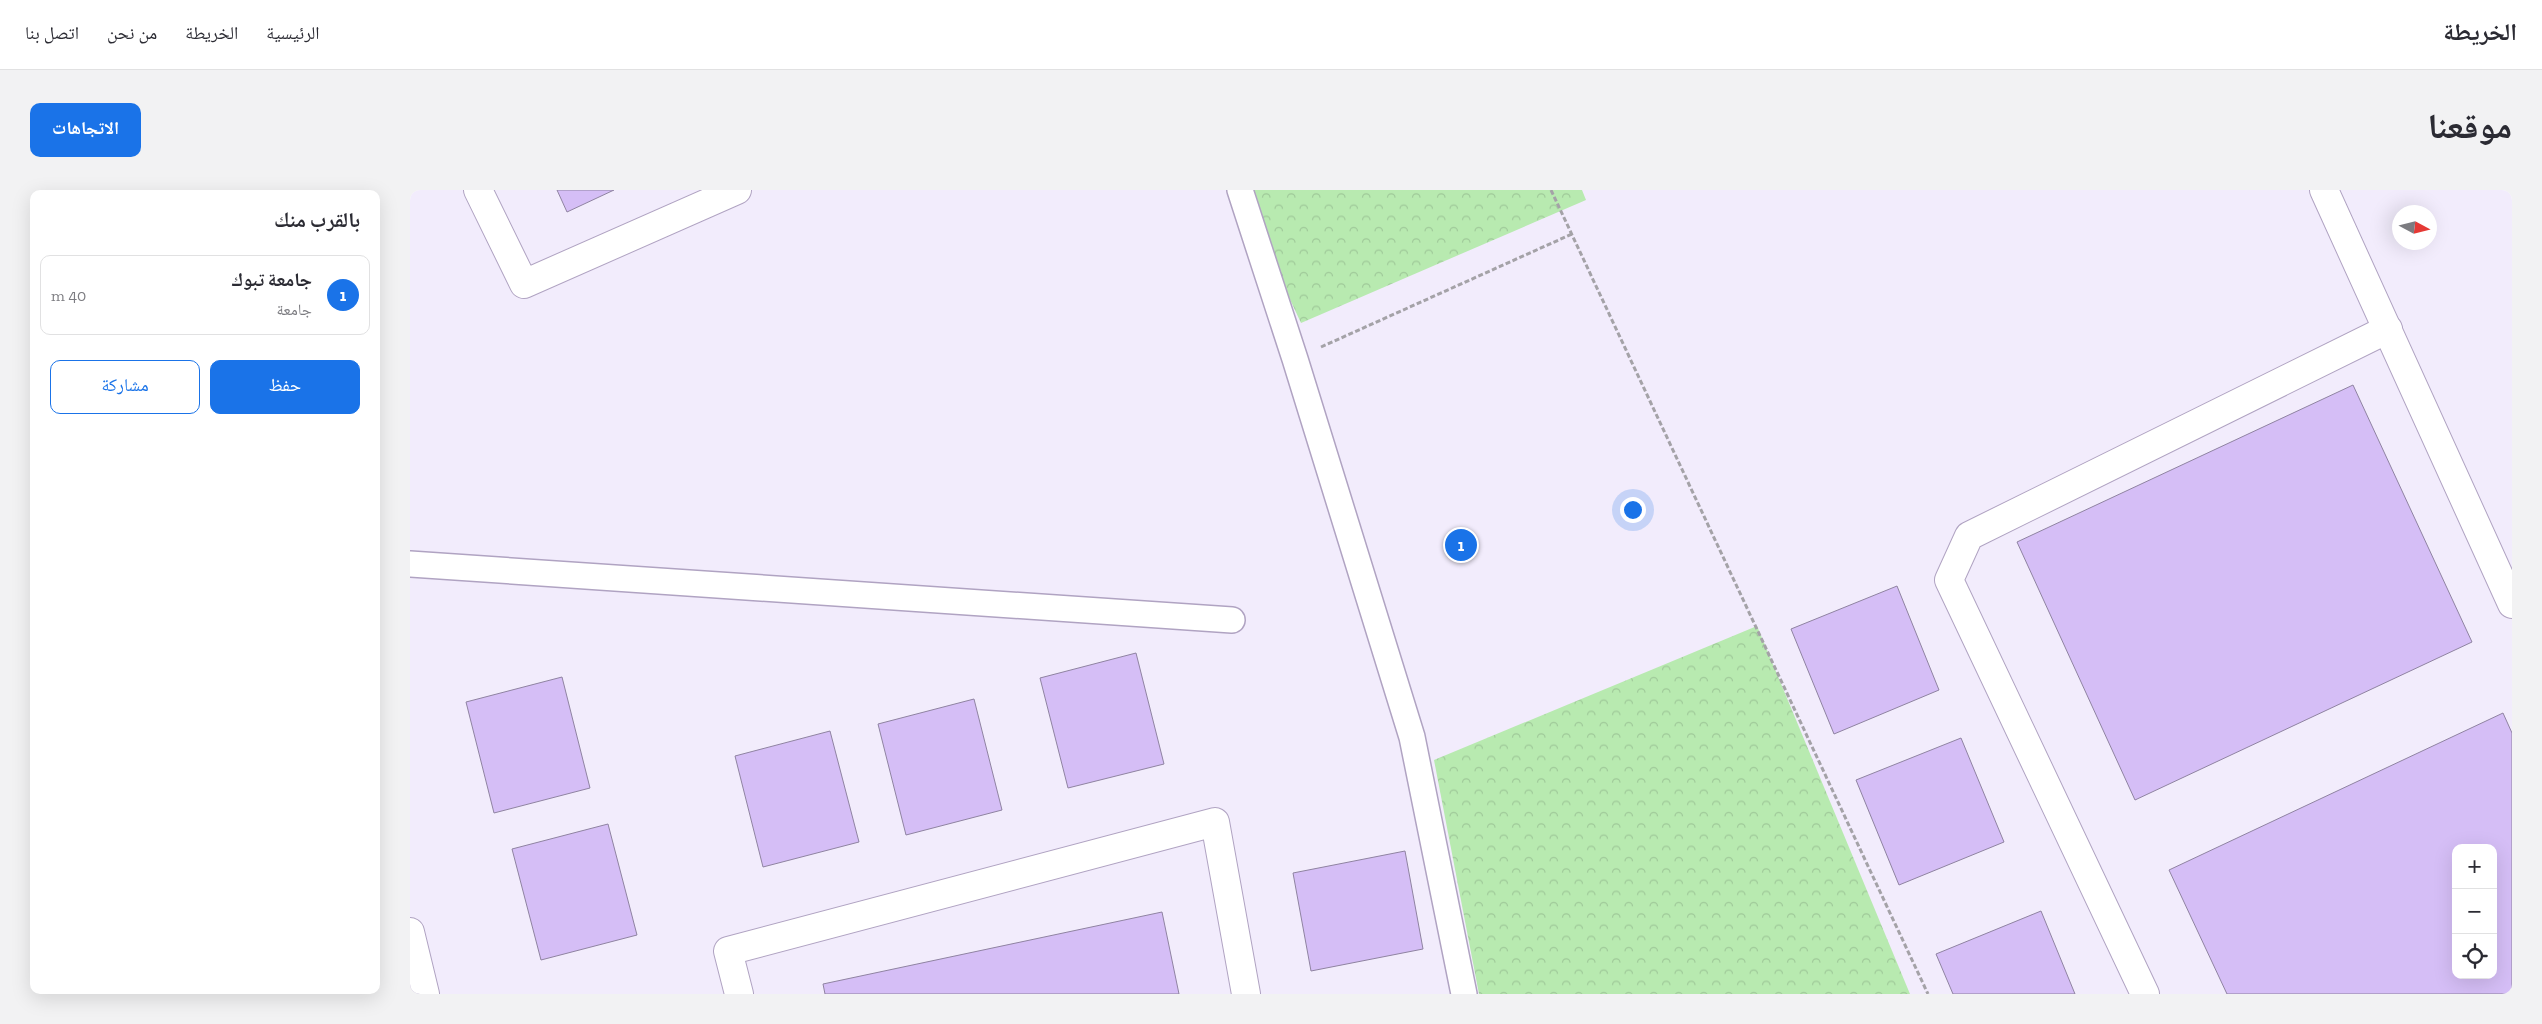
<!DOCTYPE html>
<html lang="ar">
<head>
<meta charset="utf-8">
<style>
	:root { --surface:#fff; --page:#f2f2f3; --text:#2b2b33; --muted:#7c7c81; --line:#e1e1e2; --accent:#1a73e8 }
	body { margin:0; font-family:"Zilla Slab","Noto Naskh Arabic",serif; background:var(--page); color:var(--text); direction:rtl }
	.controls { position:absolute; right:15px; bottom:15px; display:grid; overflow:hidden; border-radius:10px; box-shadow:0 5px 20px #0002 }
	.controls button { width:45px; height:45px; display:grid; place-items:center; padding:0; border:0; border-bottom:1px solid var(--line); background:var(--surface); color:var(--text); font:25px sans-serif }
	.compass { position:absolute; left:1982px; top:15px; width:45px; height:45px; border-radius:50%; background:var(--surface); box-shadow:0 5px 20px #0002; rotate:97deg }
	.you { position:absolute; left:1222px; top:319px; width:18px; height:18px; margin:-12px; border:4px solid #fff; border-radius:50%; background:#1a73e8; box-shadow:0 0 0 8px #1a73e833 }
	.badge { display:grid; place-items:center; width:32px; height:32px; border-radius:50%; background:var(--accent); color:#fff; font-size:16px; font-weight:700 }
	.pin { position:absolute; translate:-50% -50%; border:2px solid #fff; box-shadow:0 1px 5px #0006 }
	.list { margin:0; padding:0; list-style:none }
	h2 { display:flex; justify-content:space-between; align-items:center; height:65px; margin:0; padding:0 20px; font-size:21px }
	h2 small { font-size:16px; font-weight:400; color:var(--muted) }
	.list li { display:grid; grid-template-columns:32px 1fr auto; gap:15px; align-items:center; box-sizing:border-box; height:80px; margin:0 10px 10px; padding:0 10px; border:1px solid var(--line); border-radius:10px }
	.list b { display:block; font-size:19px; white-space:nowrap }
	.list p { margin:0; font-size:16px; white-space:nowrap; color:var(--muted) }
	.list em { font-size:16px; font-style:normal; color:var(--muted) }
	.actions { display:flex; gap:10px; padding:15px 20px }
	.actions a { flex:1; padding:11px 0; border:1px solid var(--accent); border-radius:10px; text-align:center; font-size:18px; color:var(--accent) }
	.actions .main { background:var(--accent); color:#fff }
	.icon { flex:none; width:28px; height:28px; fill:none; stroke:currentColor; stroke-width:2; stroke-linecap:round; stroke-linejoin:round }
	.map { position:relative; flex:none; width:2102px; height:804px; overflow:hidden; direction:ltr; border-radius:10px }
	header { display:flex; align-items:center; gap:30px; box-sizing:border-box; height:70px; padding:0 25px; background:var(--surface); border-bottom:1px solid var(--line) }
	header strong { font-size:24px }
	nav { display:flex; gap:28px; margin-inline-start:auto; font-size:18px }
	.intro { display:flex; align-items:center; justify-content:space-between; box-sizing:border-box; height:120px; padding:0 30px }
	h1 { margin:0; font-size:35px }
	.button { padding:12px 22px; border-radius:10px; background:var(--accent); color:#fff; font-size:18px; font-weight:700 }
	main { display:flex; gap:30px; padding:0 30px }
	aside { flex:1; background:var(--surface); border-radius:10px; box-shadow:0 5px 20px #0002 }
	.map>svg:first-child { display:block }
	.built { fill:#f2ecfc; fill-rule:evenodd }
	.park { fill:url(#park-crowns) }
	.building { fill:#d5bef6; stroke:#8f83a1; fill-rule:evenodd }
	.lines { fill:none; stroke-linecap:round; stroke-linejoin:round }
	.pedestrian-casing { stroke:#b0a3c2; stroke-width:28 }
	.minor-casing { stroke:#b0a3c2; stroke-width:30 }
	.tertiary-casing { stroke:#b0a3c2; stroke-width:30 }
	.path { stroke:#a4a2a7; stroke-width:3; stroke-dasharray:5 2.5; stroke-linecap:butt }
	.pedestrian { stroke:#fff; stroke-width:25 }
	.minor { stroke:#fff; stroke-width:28 }
	.tertiary { stroke:#fff; stroke-width:28 }
</style>
</head>
<body>
<header>
<strong>الخريطة</strong>
<nav><a>الرئيسية</a><a>الخريطة</a><a>من نحن</a><a>اتصل بنا</a></nav>
</header>
<div class="intro"><h1>موقعنا</h1><a class="button">الاتجاهات</a></div>
<main>
<div class="map">
<svg width="2102" height="804" viewBox="0 0 2102 804">
	<defs>
		<pattern id="park-crowns" width="20" height="18" patternUnits="userSpaceOnUse" patternTransform="scale(1.25)"><rect width="20" height="18" fill="#b8eab0"/><path d="M2 6a3 3 0 1 1 6 0M12 15a3 3 0 1 1 6 0" fill="none" stroke="#9fc999"/></pattern>
	</defs>
	<rect width="100%" height="100%" fill="#fafafa"/>
	<path class="built" d="M0 0H2102V804H0ZM1990 22H2020V52H1990ZM2046 658H2083V785H2046Z"/>
	<g class="park">
		<polygon points="829,0 1172,0 1176,10 891,133"/>
		<polygon points="1347,436 1500,804 1069,804 1024,570"/>
	</g>
	<g class="building">
		<polygon points="147,0 204,0 157,22"/>
		<polygon points="1943,195 2062,452 1725,610 1607,352"/>
		<polygon points="1487,396 1529,500 1424,544 1381,439"/>
		<polygon points="726,463 754,574 658,598 630,488"/>
		<polygon points="152,487 180,598 84,623 56,512"/>
		<polygon points="564,509 592,620 496,645 468,534"/>
		<path d="M2093 523 2102 543V804H1817L1759 680ZM2046 658H2083V785H2046Z"/>
		<polygon points="420,541 449,652 353,677 325,566"/>
		<polygon points="1551,548 1594,652 1489,695 1446,590"/>
		<polygon points="198,634 227,745 131,770 102,659"/>
		<polygon points="995,661 1013,759 901,781 883,683"/>
		<polygon points="1631,721 1665,804 1543,804 1526,764"/>
		<polygon points="752,722 769,804 415,804 413,794"/>
	</g>
	<g class="lines">
		<g class="pedestrian-casing">
			<g id="pedestrian">
				<polyline points="830,0 885,169 1002,547 1054,804"/>
				<polyline points="0,374 822,430"/>
			</g>
		</g>
		<g class="minor-casing">
			<g id="minor">
				<polyline points="68,0 114,94 327,0"/>
				<polyline points="1914,0 2102,414"/>
				<polyline points="329,804 318,761 805,632 836,804"/>
				<polyline points="1735,804 1539,390 1559,346 1978,139"/>
			</g>
		</g>
		<g class="tertiary-casing">
			<polyline id="tertiary" points="0,742 15,804"/>
		</g>
		<g class="path">
			<polyline points="1141,0 1518,804"/>
			<polyline points="911,157 1162,44"/>
		</g>
		<use href="#pedestrian" class="pedestrian"/>
		<use href="#minor" class="minor"/>
		<use href="#tertiary" class="tertiary"/>
	</g>
</svg>
<div class="controls">
<button>+</button>
<button>−</button>
<button><svg class="icon" aria-label="locate" viewBox="0 0 24 24"><circle cx="12" cy="12" r="6"/><path d="M12 2v4M12 18v4M2 12h4M18 12h4"/></svg></button>
</div>
<svg class="compass" viewBox="-18 -18 36 36"><path d="M0-13l5 13h-10z" fill="#e53935"/><path d="M0 13l5-13h-10z" fill="#7c7c81"/></svg>
<div class="you"></div>
<div class="pin badge" style="left:1051px;top:355px">1</div>
</div>
<aside>
<h2>بالقرب منك<small></small></h2>
<ul class="list">
<li><span class="badge">1</span><div><b>جامعة تبوك</b><p>جامعة</p></div><em>40 m</em></li>
</ul>
<div class="actions"><a class="main">حفظ</a><a>مشاركة</a></div>
</aside>
</main>
</body>
</html>
